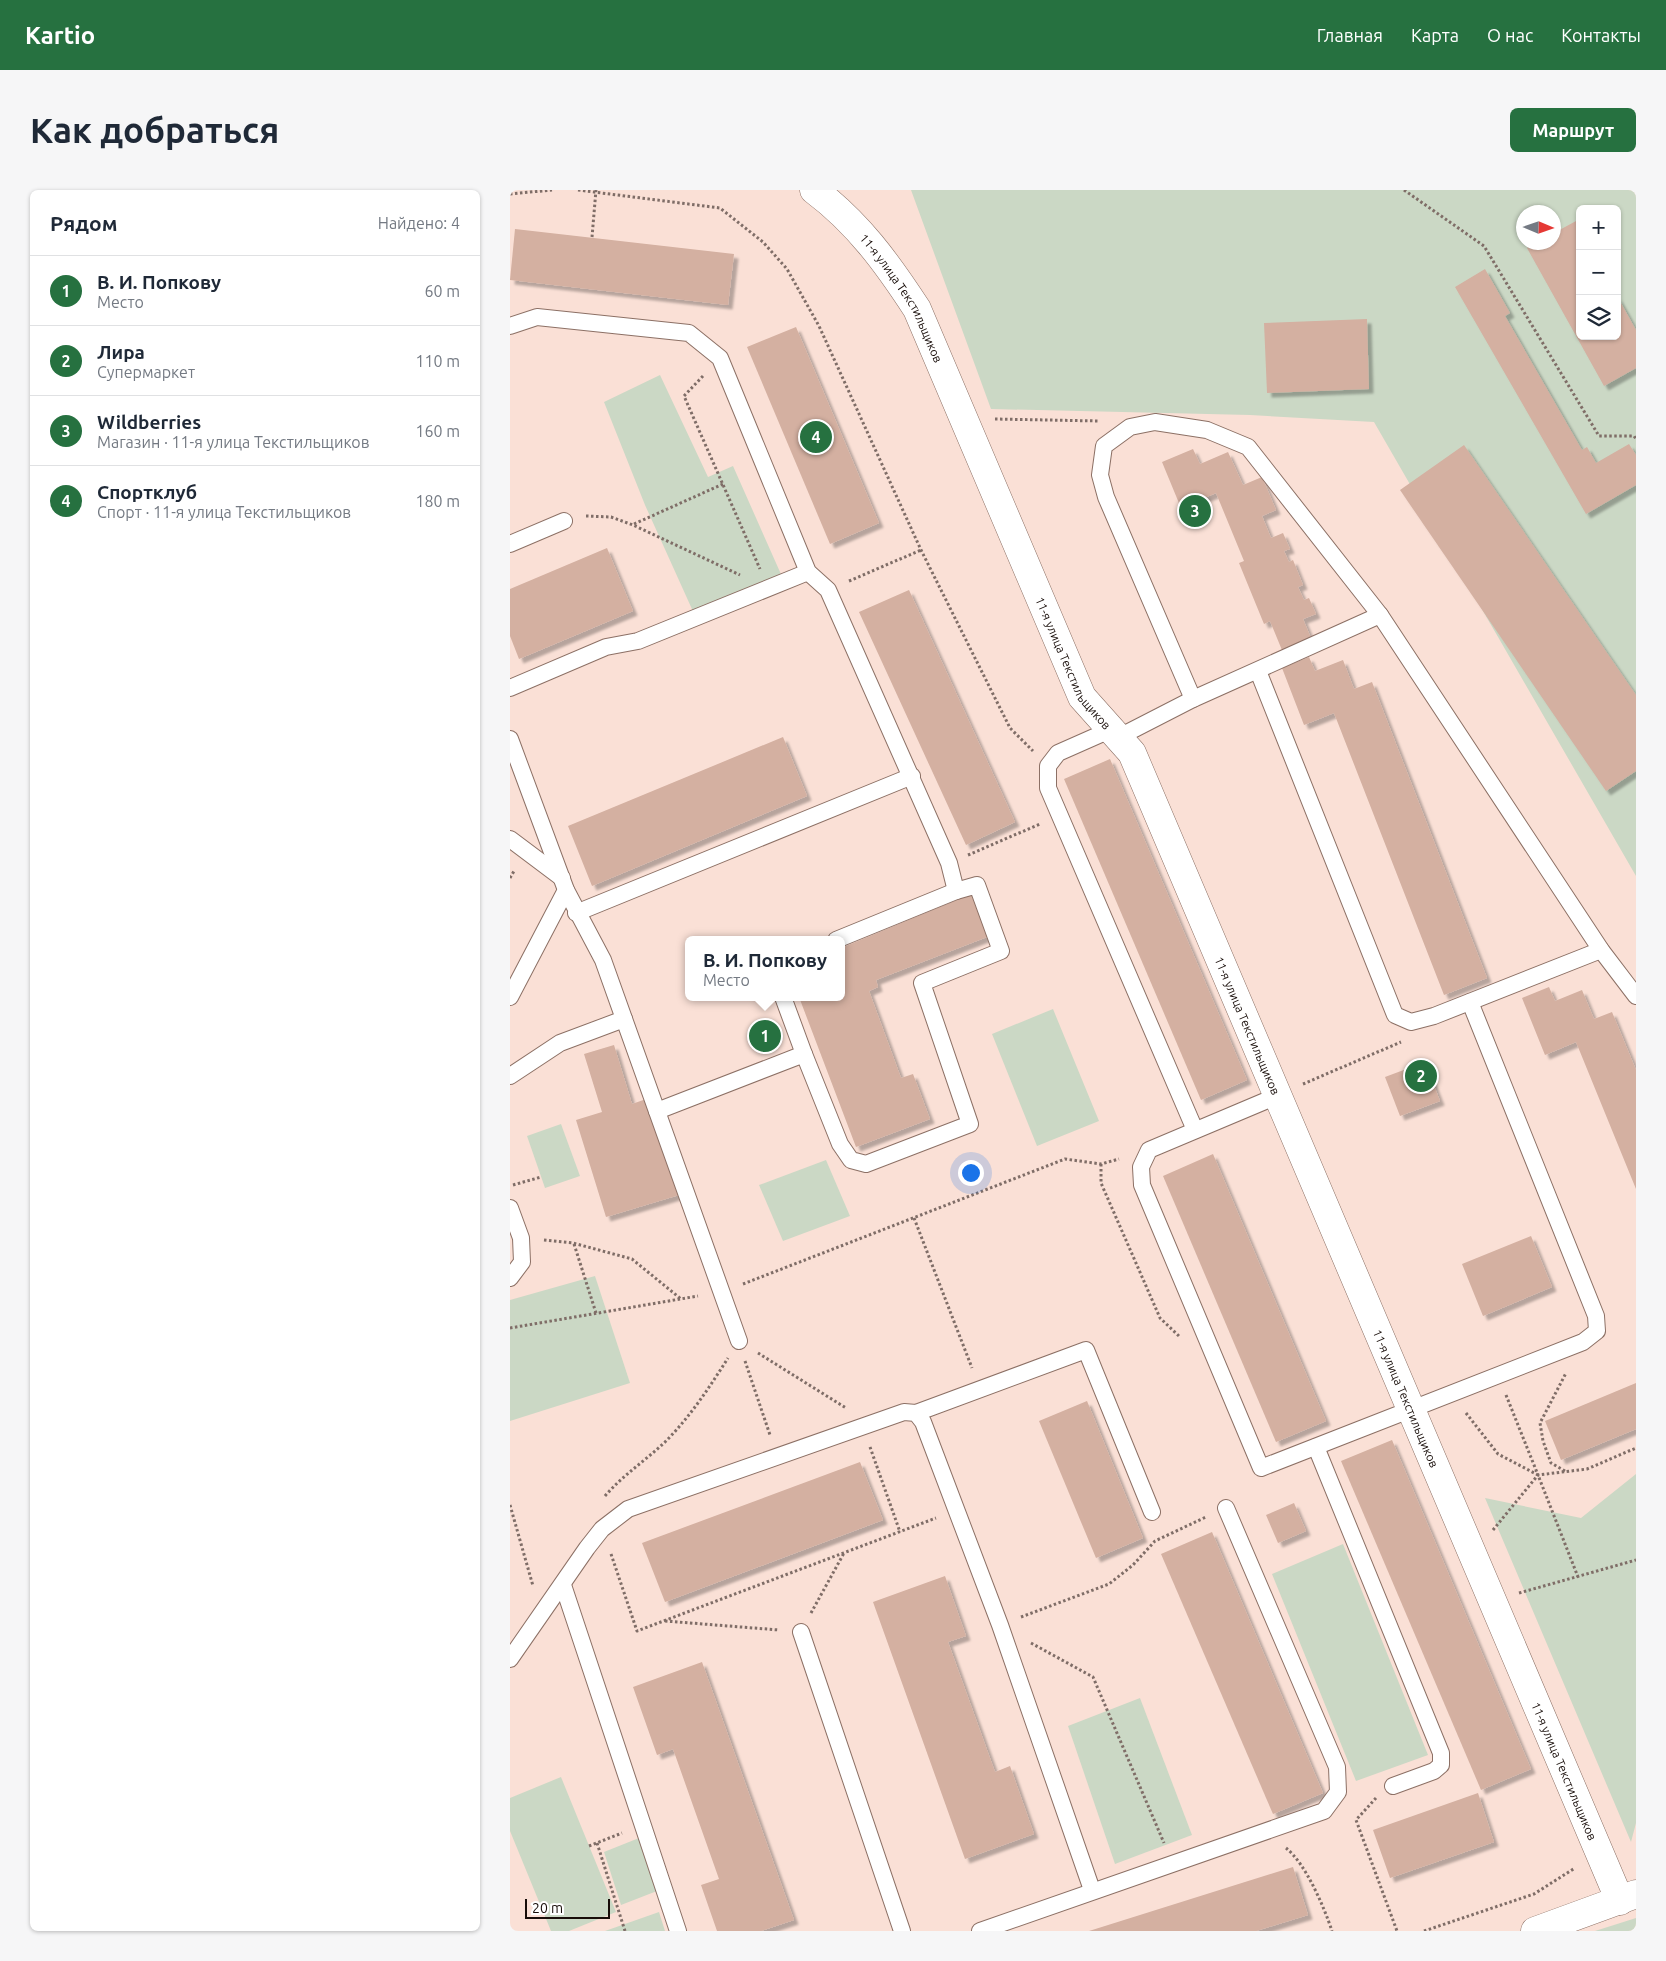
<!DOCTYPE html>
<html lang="ru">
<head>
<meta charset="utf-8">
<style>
	:root { --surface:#fff; --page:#f6f6f7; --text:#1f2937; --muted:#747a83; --line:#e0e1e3; --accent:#267140 }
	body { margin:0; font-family:Ubuntu,sans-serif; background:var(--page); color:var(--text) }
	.controls { position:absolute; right:15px; top:15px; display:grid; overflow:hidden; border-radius:8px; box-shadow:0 1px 4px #0004 }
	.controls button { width:45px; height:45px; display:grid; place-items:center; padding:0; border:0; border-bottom:1px solid var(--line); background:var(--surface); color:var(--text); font:25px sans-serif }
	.compass { position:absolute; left:1006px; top:15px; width:45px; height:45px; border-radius:50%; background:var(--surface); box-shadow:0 1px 4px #0004; rotate:92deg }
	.scale { position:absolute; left:15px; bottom:12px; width:85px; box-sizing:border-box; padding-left:5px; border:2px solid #180d09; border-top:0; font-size:14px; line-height:18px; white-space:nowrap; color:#180d09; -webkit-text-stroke:4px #fff; paint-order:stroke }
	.you { position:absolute; left:460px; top:982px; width:18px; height:18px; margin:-12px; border:4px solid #fff; border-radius:50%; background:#1a73e8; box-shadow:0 0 0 8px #1a73e833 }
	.badge { display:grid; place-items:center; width:32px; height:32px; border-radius:50%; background:var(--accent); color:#fff; font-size:16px; font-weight:700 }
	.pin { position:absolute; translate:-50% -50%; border:2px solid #fff; box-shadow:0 1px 5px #0006 }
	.popup { position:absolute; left:175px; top:746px; width:160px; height:65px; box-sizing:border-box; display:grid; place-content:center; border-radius:8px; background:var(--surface); filter:drop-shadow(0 1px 4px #0005); font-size:16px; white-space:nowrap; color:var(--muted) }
	.popup b { font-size:19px; color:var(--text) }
	.popup::after { content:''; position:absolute; left:50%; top:100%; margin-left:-10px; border:10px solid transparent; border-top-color:var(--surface) }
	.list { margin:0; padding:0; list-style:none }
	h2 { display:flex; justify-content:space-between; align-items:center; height:65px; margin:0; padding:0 20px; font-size:21px }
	h2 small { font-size:16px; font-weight:400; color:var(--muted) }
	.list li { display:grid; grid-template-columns:32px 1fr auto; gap:15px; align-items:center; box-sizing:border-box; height:70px; padding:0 20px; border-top:1px solid var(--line) }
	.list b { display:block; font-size:19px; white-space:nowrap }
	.list p { margin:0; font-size:16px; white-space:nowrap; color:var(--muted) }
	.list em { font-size:16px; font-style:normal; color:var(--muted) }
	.icon { flex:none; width:28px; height:28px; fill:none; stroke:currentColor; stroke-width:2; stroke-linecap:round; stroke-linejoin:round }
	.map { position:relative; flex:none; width:1126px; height:1741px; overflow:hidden; border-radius:8px }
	header { display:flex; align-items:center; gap:30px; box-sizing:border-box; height:70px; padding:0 25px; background:var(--accent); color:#fff }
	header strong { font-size:24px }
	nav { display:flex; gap:28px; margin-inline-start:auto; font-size:18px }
	.intro { display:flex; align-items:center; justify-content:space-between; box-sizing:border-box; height:120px; padding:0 30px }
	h1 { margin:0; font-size:35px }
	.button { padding:12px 22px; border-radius:8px; background:var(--accent); color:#fff; font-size:18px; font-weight:700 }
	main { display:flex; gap:30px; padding:0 30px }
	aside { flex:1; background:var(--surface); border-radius:8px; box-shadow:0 1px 4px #0004 }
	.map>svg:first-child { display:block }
	.green { fill:#cbd8c5; fill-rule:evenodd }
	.building { fill:#d4b0a1; filter:url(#shadow) }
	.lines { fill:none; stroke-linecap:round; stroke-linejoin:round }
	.service-casing { stroke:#8c7065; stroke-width:18 }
	.minor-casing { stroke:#8c7065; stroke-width:29 }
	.secondary-casing { stroke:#8c7065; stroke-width:29 }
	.path { stroke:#7f6d67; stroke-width:3; stroke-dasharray:2.5 2.5; stroke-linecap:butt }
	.service { stroke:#fff; stroke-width:16 }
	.minor { stroke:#fff; stroke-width:28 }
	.secondary { stroke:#fff; stroke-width:28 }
	.labels { text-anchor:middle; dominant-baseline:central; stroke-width:4; stroke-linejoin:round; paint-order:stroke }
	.street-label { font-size:12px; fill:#180d09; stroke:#fff }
</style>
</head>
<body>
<header>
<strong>Kartio</strong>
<nav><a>Главная</a><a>Карта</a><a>О нас</a><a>Контакты</a></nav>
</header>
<div class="intro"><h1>Как добраться</h1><a class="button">Маршрут</a></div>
<main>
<aside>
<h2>Рядом<small>Найдено: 4</small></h2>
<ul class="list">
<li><span class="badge">1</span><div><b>В. И. Попкову</b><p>Место</p></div><em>60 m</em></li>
<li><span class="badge">2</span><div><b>Лира</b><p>Супермаркет</p></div><em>110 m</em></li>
<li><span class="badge">3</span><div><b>Wildberries</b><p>Магазин · 11-я улица Текстильщиков</p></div><em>160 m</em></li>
<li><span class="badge">4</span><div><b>Спортклуб</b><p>Спорт · 11-я улица Текстильщиков</p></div><em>180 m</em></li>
</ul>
</aside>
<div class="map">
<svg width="1126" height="1741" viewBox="0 0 1126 1741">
	<defs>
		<filter id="shadow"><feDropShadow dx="4.5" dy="4.5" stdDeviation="1" flood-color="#0004"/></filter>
	</defs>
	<rect width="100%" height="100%" fill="#fae0d6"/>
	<g class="green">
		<path d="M401 0H1126V686L864 232 740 225 481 219ZM1070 19H1107V146H1070ZM1014 22H1044V52H1014Z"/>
		<polygon points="150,185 198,287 223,276 274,391 186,428 135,315 94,212"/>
		<polygon points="543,819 589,931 527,956 482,844"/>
		<polygon points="51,934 70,986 35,998 17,946"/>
		<polygon points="316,970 340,1026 273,1051 249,995"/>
		<polygon points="85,1086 120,1193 0,1231 0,1110"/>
		<polygon points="1126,1284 1126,1633 1121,1652 975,1308 1071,1328"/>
		<polygon points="833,1354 918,1565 846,1591 762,1384"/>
		<polygon points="630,1508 682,1645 605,1674 558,1536"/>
		<polygon points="51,1587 106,1722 59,1741 41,1741 0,1641 0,1608"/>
		<polygon points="129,1648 147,1701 111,1715 94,1662"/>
		<polygon points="149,1722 155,1741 95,1741"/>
		<polygon points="1126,1728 1126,1741 1085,1741"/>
	</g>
	<g class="building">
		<polygon points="1066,31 1070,38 1070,146 1107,146 1107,106 1126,140 1126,178 1094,196 1017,58 1027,52 1044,52 1044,43"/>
		<polygon points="5,39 224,64 218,115 0,90"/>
		<polygon points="975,79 1000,123 995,126 1072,260 1077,257 1086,273 1119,254 1126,265 1126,295 1076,324 945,97"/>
		<polygon points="857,129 859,199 757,203 754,133"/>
		<polygon points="286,137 369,333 320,354 237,157"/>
		<polygon points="954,255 1126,505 1126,581 1096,601 890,300"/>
		<polygon points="683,259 690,274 718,262 733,295 752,287 766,320 752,326 761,348 773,343 780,359 774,361 779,372 783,370 793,395 788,397 794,410 799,408 806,424 793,429 803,453 774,465 760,431 754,434 729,373 734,371 706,303 671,318 652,272"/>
		<polygon points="97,358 123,421 9,469 0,446 0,399"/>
		<polygon points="399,400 505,632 456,655 349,422"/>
		<polygon points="799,467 805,481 833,470 844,499 862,492 977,788 934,805 824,523 794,535 772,478"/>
		<polygon points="273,547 297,606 82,696 58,636"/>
		<polygon points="600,569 737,890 691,910 554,589"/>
		<polygon points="461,704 477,747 366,790 368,797 359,801 391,888 403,884 420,929 346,957 289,807 331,807 331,758"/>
		<polygon points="1039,797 1045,811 1072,800 1084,829 1102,822 1126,880 1126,999 1066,852 1035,865 1012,808"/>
		<polygon points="104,855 122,914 139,908 169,1005 96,1027 66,930 92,922 74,864"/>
		<polygon points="915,872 930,911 890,926 875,887"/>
		<polygon points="703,964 816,1231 766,1252 653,986"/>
		<polygon points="1021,1046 1042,1097 973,1126 952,1074"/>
		<polygon points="1126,1193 1126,1239 1051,1270 1035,1231"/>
		<polygon points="577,1211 633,1348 586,1368 529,1231"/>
		<polygon points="882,1250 1021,1579 971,1600 831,1271"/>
		<polygon points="350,1272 373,1330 155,1412 132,1353"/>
		<polygon points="784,1313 796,1341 768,1353 756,1325"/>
		<polygon points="702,1342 813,1603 763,1624 651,1364"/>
		<polygon points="435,1386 456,1446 438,1452 485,1582 500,1576 524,1644 455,1669 363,1412"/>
		<polygon points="192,1472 284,1730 251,1741 207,1741 191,1695 209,1689 163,1559 147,1565 123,1497"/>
		<polygon points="968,1603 984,1652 880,1688 863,1640"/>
		<polygon points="783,1677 798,1725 746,1741 579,1741"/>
	</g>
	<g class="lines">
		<g class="service-casing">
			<g id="service">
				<polyline points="0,136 27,127 179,143 210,168 298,382 318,400 439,673 446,701 467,695 491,761 412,793 460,934 356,974 341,970 330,954 294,864 147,921"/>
				<polyline points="0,354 54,331"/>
				<polyline points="748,481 885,825 901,832 924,826 1091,760"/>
				<polyline points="0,498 96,457 128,451 298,382"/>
				<polyline points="683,509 596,307 590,285 594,256 620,237 645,232 697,240 738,257 870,425 1091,760 1126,806"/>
				<polyline points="600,540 548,563 538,576 538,598 685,940"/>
				<polyline points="607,548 683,509 870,425"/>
				<polyline points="0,549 56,700 93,770 229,1151"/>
				<polyline points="0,649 52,688"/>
				<polyline points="66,723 402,586"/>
				<polyline points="326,750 446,701"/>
				<polyline points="0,807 56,700"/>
				<polyline points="273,807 294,864"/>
				<polyline points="0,886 50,853 114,829"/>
				<polyline points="767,906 639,960 631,977 632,995 751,1278 1073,1152 1087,1141 1086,1126 960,812"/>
				<polyline points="0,1018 11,1048 12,1072 0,1088"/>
				<polyline points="406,1223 576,1160 642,1322"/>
				<polyline points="806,1257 931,1563 931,1575 924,1581 883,1596"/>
				<polyline points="53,1395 168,1741"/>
				<polyline points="291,1442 392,1741"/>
				<polyline points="0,1469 77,1358 92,1339 118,1319 394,1222 406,1223 413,1232 490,1435 582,1700"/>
				<polyline points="470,1741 814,1621 828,1602 827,1577 716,1318"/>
			</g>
		</g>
		<g class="minor-casing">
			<g id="minor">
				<path id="s1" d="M304 0C348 33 377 73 407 119L572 507 622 563 1110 1711"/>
			</g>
		</g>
		<g class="secondary-casing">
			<polyline id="secondary" points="1025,1741 1126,1704"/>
		</g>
		<g class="path">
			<polyline points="68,0 210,18 253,52 277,79 309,136 411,360 500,538 523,561"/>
			<polyline points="894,0 974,56 1089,246 1124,246 1126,249"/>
			<polyline points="0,4 42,0"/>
			<polyline points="82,47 86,0"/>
			<polyline points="193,186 174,206 250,379"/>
			<polyline points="485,229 589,231"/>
			<polyline points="76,326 101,327 123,335 230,385"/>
			<polyline points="124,334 213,294"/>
			<polyline points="339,391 411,360"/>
			<polyline points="458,665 530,634"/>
			<polyline points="0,688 4,681"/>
			<polyline points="793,894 891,852"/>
			<polyline points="591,974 591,993 650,1128 670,1147"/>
			<polyline points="3,995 31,987"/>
			<polyline points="404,1028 462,1178"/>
			<polyline points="34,1050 63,1053 122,1069 171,1109"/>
			<polyline points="64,1054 86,1123"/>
			<polyline points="233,1094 555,969 591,974 609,969"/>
			<polyline points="0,1138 188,1106"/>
			<polyline points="248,1163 336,1218"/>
			<polyline points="235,1171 260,1245"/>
			<polyline points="996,1205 1028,1285 1077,1279 1126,1258"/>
			<polyline points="956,1223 988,1264 1028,1285 1068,1387"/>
			<polyline points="360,1257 390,1342"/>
			<polyline points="1055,1281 1041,1273 1033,1251 1030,1233 1056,1183"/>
			<path d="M95 1306C113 1285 135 1271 155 1252 180 1227 199 1198 218 1168"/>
			<polyline points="0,1315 23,1396"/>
			<polyline points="983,1340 1028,1285"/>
			<polyline points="101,1364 127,1441 426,1328"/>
			<polyline points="1009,1403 1126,1370"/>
			<polyline points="301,1423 334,1363"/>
			<polyline points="511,1427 599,1394 623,1375 645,1351 696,1327"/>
			<polyline points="155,1431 269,1440"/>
			<polyline points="521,1453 583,1487 654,1653"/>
			<polyline points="866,1608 846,1630 887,1741"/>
			<polyline points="87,1653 115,1741"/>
			<polyline points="79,1656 112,1643"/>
			<path d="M776 1658C796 1674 814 1717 822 1741"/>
			<polyline points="914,1741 1024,1704 1065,1678"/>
		</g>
		<use href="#service" class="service"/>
		<use href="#minor" class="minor"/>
		<use href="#secondary" class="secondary"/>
	</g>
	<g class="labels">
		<g class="street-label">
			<text stroke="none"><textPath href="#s1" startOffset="141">11-я улица Текстильщиков</textPath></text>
			<text stroke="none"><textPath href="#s1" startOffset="546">11-я улица Текстильщиков</textPath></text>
			<text stroke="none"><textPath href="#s1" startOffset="951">11-я улица Текстильщиков</textPath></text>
			<text stroke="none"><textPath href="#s1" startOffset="1356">11-я улица Текстильщиков</textPath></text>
			<text stroke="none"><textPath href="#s1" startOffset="1761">11-я улица Текстильщиков</textPath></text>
		</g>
	</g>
</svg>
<div class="controls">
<button>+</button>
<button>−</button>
<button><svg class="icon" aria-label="layers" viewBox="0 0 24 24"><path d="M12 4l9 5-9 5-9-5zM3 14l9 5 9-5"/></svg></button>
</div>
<svg class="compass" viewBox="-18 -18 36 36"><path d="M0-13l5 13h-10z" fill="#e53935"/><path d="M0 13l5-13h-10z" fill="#747a83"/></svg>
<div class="scale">20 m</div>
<div class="you"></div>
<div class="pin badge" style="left:255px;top:846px">1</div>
<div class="popup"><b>В. И. Попкову</b>Место</div>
<div class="pin badge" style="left:911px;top:886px">2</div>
<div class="pin badge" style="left:685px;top:321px">3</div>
<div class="pin badge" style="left:306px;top:247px">4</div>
</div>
</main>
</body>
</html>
